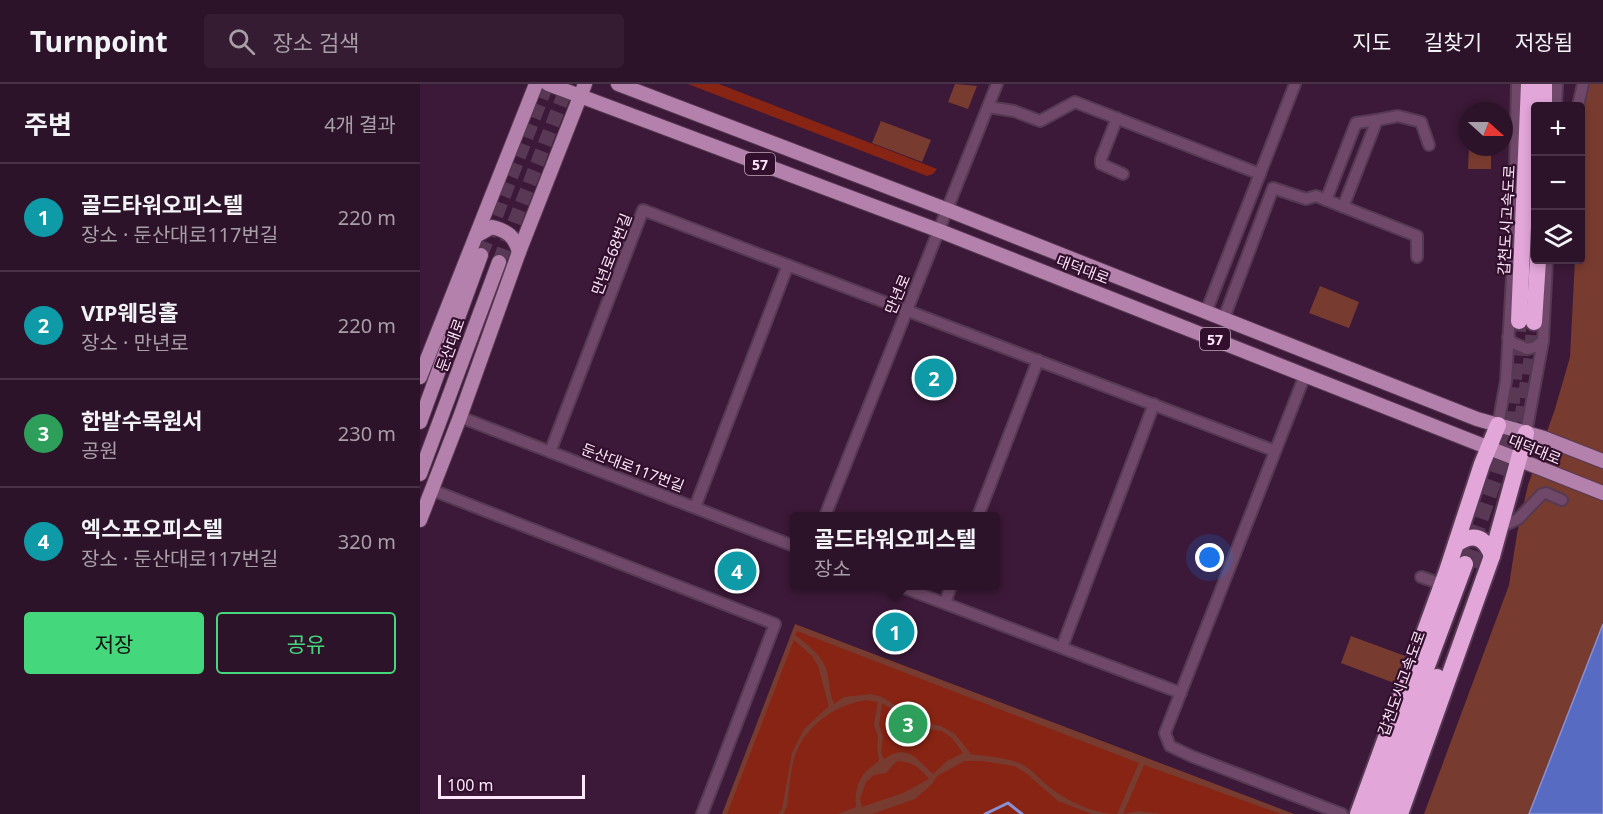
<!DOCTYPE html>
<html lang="ko">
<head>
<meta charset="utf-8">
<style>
	:root { --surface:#2d132a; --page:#351c32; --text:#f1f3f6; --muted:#a79ea8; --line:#483247; --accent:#44d77b }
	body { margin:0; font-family:"Noto Sans","Noto Sans KR",sans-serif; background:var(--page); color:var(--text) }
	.controls { position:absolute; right:18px; top:18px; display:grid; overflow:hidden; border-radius:6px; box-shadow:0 3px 9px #0003 }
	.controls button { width:54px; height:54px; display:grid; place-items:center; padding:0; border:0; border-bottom:2px solid var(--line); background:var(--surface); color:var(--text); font:30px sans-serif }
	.compass { position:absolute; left:1039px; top:18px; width:54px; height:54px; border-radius:50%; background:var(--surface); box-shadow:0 3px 9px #0003; rotate:111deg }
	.scale { position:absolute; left:18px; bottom:15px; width:147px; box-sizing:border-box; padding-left:6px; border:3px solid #fde6f9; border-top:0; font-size:16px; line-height:21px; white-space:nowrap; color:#fde6f9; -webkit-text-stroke:4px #310f2d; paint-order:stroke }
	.you { position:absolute; left:790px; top:474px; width:21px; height:21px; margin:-15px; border:4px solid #fff; border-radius:50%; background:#1a73e8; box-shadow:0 0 0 9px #1a73e833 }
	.badge { display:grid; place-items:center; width:39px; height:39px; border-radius:50%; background:var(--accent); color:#fff; font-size:20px; font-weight:700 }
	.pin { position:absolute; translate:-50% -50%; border:3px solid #fff; box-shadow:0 2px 6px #0006 }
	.popup { position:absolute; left:370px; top:428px; width:210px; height:78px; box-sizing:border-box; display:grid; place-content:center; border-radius:6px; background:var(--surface); filter:drop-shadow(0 2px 4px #0005); font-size:20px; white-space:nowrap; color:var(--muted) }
	.popup b { font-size:22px; color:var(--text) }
	.popup::after { content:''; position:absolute; left:50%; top:100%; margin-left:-12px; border:12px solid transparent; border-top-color:var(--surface) }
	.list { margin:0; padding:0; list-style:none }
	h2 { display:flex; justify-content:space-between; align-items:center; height:78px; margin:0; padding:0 24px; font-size:26px }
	h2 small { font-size:20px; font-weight:400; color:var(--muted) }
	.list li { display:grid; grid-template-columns:39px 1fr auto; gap:18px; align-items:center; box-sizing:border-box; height:108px; padding:0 24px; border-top:2px solid var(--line) }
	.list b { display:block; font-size:22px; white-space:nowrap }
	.list p { margin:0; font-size:20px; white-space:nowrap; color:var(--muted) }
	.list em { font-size:20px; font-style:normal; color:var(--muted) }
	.actions { display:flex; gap:12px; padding:18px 24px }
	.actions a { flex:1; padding:14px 0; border:2px solid var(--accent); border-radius:6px; text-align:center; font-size:21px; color:var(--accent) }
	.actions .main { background:var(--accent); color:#111 }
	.icon { flex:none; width:33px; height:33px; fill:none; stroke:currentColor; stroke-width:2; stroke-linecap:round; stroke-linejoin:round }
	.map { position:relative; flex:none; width:1183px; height:730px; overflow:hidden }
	header { display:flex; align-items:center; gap:36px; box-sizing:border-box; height:84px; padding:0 30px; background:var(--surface); border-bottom:2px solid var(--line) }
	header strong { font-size:28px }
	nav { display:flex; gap:33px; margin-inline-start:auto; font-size:21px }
	.search { width:420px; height:54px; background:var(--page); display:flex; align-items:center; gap:15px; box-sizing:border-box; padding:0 21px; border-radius:6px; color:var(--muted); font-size:22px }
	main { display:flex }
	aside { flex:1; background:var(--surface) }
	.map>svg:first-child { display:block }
	.green { fill:#783b30 }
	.forest { fill:#882414 }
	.water { fill:#576bc3; stroke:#8990d3; stroke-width:1.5 }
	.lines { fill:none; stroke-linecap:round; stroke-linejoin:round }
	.stream { stroke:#8990d3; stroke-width:3 }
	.major-tunnel { stroke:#593855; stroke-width:14; stroke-dasharray:14 7; stroke-linecap:butt }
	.highway-tunnel { stroke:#593855; stroke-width:16; stroke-dasharray:16 8; stroke-linecap:butt }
	.minor-casing { stroke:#563953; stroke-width:14 }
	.major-casing { stroke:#563953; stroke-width:16 }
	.highway-casing { stroke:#563953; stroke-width:20 }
	.minor { stroke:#70496a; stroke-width:10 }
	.major { stroke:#b481ad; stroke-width:14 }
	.highway { stroke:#e2a6d9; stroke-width:16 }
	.labels { text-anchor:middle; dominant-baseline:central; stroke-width:4.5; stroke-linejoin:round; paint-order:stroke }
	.shield { fill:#310f2d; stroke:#c0a6bc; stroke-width:1.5 }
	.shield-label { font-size:14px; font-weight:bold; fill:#fde6f9 }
	.street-label { font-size:15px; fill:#fde6f9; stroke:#310f2d }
</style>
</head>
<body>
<header>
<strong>Turnpoint</strong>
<div class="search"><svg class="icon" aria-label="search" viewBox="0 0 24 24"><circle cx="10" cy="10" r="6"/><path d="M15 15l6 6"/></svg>장소 검색</div>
<nav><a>지도</a><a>길찾기</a><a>저장됨</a></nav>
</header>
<main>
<aside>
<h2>주변<small>4개 결과</small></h2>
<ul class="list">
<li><span class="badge" style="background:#0f9aa8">1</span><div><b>골드타워오피스텔</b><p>장소 · 둔산대로117번길</p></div><em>220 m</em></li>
<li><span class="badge" style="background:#0f9aa8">2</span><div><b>VIP웨딩홀</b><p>장소 · 만년로</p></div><em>220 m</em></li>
<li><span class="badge" style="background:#2e9e5b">3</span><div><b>한밭수목원서</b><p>공원</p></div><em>230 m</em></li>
<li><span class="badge" style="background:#0f9aa8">4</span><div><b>엑스포오피스텔</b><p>장소 · 둔산대로117번길</p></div><em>320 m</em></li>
</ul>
<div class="actions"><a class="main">저장</a><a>공유</a></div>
</aside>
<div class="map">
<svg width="1183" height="730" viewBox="0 0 1183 730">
	<rect width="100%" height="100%" fill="#3c1938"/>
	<g class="green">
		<polygon points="535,0 557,2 548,25 528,18"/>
		<polygon points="1158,0 1183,0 1183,540 1109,730 1004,730 1089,501 1097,450 1108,401 1135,325 1150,273 1155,176 1160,176 1160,22"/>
		<polygon points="461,37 511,56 502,78 452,59"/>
		<polygon points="1049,63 1071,63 1071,85 1048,85"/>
		<polygon points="900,202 939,218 929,244 889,229"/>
		<polygon points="375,540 874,730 302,730"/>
		<polygon points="931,552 985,572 974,599 921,579"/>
	</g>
	<g class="forest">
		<polygon points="268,0 299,0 517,85 513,90 507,92"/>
		<path d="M377 547 719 679 697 730C673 730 648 717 629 703 621 696 614 688 605 682 593 674 565 672 551 670L535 650 521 642 504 639 462 613 451 610 424 613 414 620C409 607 410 604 408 592 406 574 388 561 375 551Z"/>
		<polygon points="374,556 392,572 398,582 409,622 384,645 372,669 362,725 358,730 307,730"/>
		<path d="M446 616 458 618 454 640 458 653 457 664 459 677C441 689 434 700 436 723L418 730H363L367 722C370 703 370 679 379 662 391 638 419 620 446 616Z"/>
		<path d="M462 619 502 644 522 647 532 654 543 669 527 677 513 690C496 674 487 659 464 675L461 670 463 653 459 641Z"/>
		<path d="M477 677C493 678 499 683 509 695L483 709 442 723 440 715 446 698 454 691 466 689Z"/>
		<polygon points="545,677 562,677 594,682 606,689 638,717 672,730 452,730 495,715 512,700 517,692"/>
		<polygon points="724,681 861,730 742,730 719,727 703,730"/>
	</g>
	<polygon class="water" points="1183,540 1183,730 1109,730"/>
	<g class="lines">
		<polyline class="stream" points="565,730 588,719 602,730"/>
		<g class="major-tunnel">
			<polyline points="61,171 127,0"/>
			<polyline points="79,178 148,0"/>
		</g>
		<g class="highway-tunnel">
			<polyline points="1098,362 1112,272 1114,238"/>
			<polyline points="1045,480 1084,367 1091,329 1099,237"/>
			<polyline points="1058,485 1070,452"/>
		</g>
		<g class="minor-casing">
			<g id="minor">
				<polyline points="1136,22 1137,0"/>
				<polyline points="1158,22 1163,0"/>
				<polyline points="568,23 594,27 620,37 655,18 840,90"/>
				<polyline points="697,34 681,75 681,80 703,90"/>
				<polyline points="957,36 978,32 1001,38 1009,61"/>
				<polyline points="906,116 936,39 957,36 923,123"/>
				<polyline points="786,228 875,0"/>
				<polyline points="804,234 853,104 886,115 896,112 997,152 997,173"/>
				<polyline points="1088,253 1091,258 1107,265 1115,263 1123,257"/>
				<polyline points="885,291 745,649 750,662 771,672 922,730"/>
				<polyline points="40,333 374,462"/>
				<polyline points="1078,341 1086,297 1093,177 1097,0"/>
				<polyline points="1106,349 1123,257 1127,176"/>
				<polyline points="130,368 223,126 855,367"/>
				<polyline points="12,406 355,540 282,730"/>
				<polyline points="275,423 368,181"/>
				<polyline points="405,432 577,0"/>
				<polyline points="558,432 618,276"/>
				<polyline points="1080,443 1098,435 1122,410 1126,409 1142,416"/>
				<polyline points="1001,493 1022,500"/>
				<polyline points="479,502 761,609"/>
				<polyline points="525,519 531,502"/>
				<polyline points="642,563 734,320"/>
			</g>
		</g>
		<g class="major-casing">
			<g id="major">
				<polyline points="128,0 520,147 1183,409"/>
				<polyline points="198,0 528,126 1057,335 1124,354 1183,377"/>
				<path d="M56 152 72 143C88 147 95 153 99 168"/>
				<polyline points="0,293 116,0"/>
				<polyline points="0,338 61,171"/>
				<polyline points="0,390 79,178"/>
				<polyline points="0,436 40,333 99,168 165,0"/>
			</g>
		</g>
		<g class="highway-casing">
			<g id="highway">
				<polyline points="1124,22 1124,0"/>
				<polyline points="1099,237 1109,0"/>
				<polyline points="1114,238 1118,176"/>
				<path d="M1036 460C1054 448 1065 453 1072 472"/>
				<polyline points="938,730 1027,487 1062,380 1078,341"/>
				<polyline points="952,730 1045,480"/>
				<polyline points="966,730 1017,593"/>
				<polyline points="980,730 1072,472 1106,349"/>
			</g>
		</g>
		<use href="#minor" class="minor"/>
		<use href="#major" class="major"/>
		<use href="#highway" class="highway"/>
	</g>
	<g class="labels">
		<g class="shield">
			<rect x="325" y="69" width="30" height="22" rx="4.5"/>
			<rect x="780" y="244" width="30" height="22" rx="4.5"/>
		</g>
		<g class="shield-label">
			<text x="340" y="80">57</text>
			<text x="795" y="255">57</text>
		</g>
		<g class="street-label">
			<text transform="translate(1086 136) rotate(-87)">갑천도시고속도로</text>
			<text transform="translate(191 170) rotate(-69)">만년로68번길</text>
			<text transform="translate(663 185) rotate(21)">대덕대로</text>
			<text transform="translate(477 210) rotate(-67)">만년로</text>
			<text transform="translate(30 261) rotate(-70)">둔산대로</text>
			<text transform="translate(1115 365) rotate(22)">대덕대로</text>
			<text transform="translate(213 383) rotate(21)">둔산대로117번길</text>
			<text transform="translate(981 599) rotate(-70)">갑천도시고속도로</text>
		</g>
	</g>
</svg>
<div class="controls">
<button>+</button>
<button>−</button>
<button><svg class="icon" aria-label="layers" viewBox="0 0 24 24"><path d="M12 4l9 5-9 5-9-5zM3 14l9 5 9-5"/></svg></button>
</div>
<svg class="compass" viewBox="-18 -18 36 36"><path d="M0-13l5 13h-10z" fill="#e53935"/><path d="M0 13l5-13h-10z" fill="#a79ea8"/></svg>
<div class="scale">100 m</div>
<div class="you"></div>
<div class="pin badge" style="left:475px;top:548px;background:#0f9aa8">1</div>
<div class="popup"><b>골드타워오피스텔</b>장소</div>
<div class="pin badge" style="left:514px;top:294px;background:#0f9aa8">2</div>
<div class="pin badge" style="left:488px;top:640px;background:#2e9e5b">3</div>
<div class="pin badge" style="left:317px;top:487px;background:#0f9aa8">4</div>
</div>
</main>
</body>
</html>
